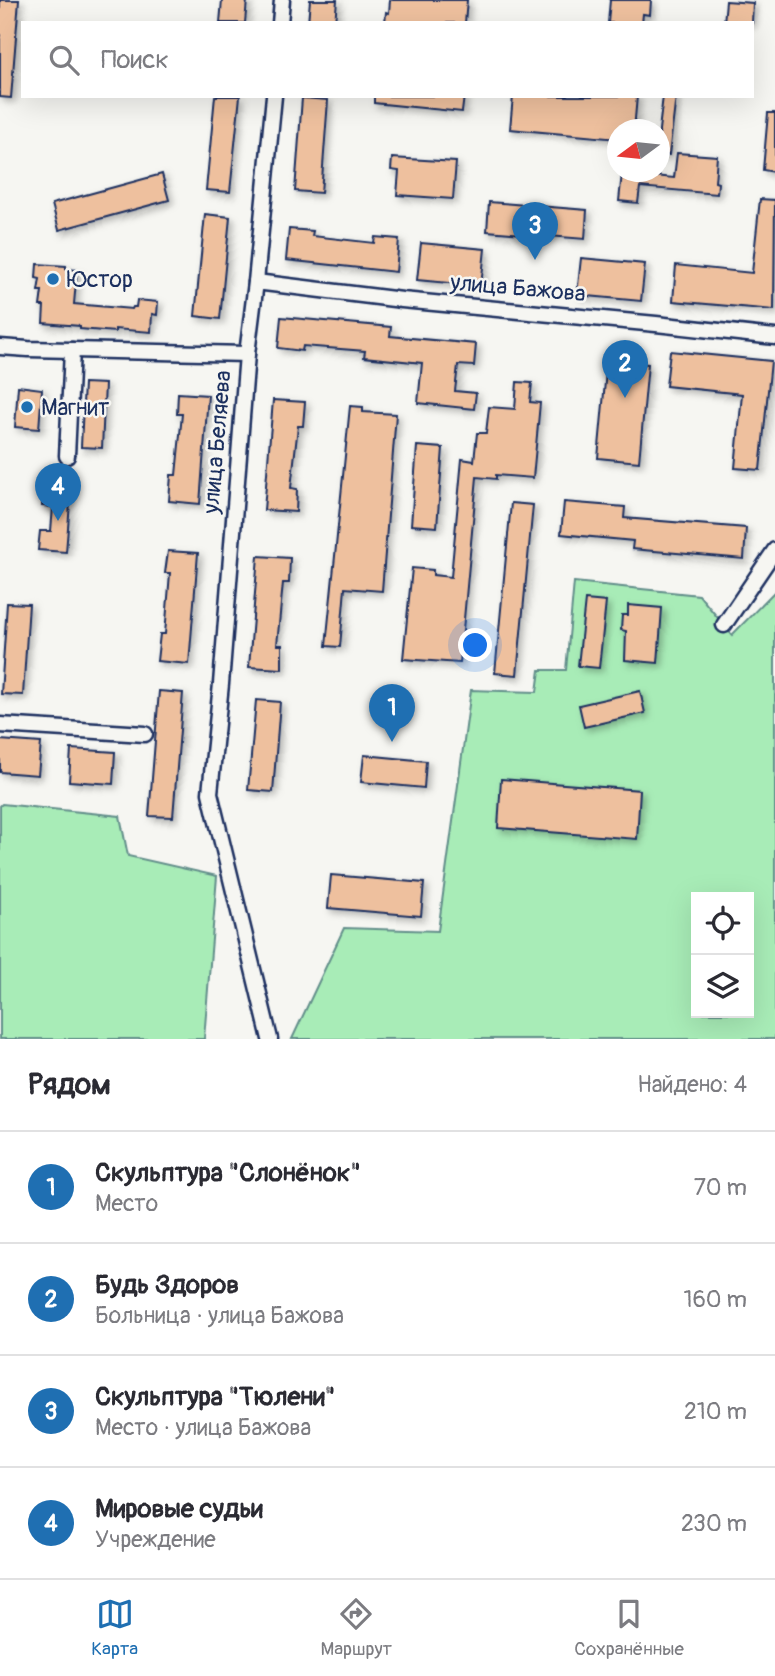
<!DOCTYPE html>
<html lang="ru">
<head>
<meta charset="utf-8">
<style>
	:root { --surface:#fff; --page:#f2f2f3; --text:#2b2b33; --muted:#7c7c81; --line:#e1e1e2; --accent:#1f6fb2 }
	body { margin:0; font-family:Pangolin,sans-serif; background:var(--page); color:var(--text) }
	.controls { position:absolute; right:21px; bottom:21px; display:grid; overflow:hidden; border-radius:0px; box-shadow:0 7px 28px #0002 }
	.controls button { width:63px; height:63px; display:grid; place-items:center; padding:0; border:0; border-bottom:2px solid var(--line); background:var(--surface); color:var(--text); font:35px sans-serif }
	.compass { position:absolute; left:607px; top:119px; width:63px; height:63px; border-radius:50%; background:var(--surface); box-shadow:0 7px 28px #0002; rotate:255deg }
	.you { position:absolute; left:476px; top:646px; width:24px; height:24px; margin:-18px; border:5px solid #fff; border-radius:50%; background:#1a73e8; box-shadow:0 0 0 10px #1a73e833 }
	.badge { display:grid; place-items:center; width:46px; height:46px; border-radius:50%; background:var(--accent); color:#fff; font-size:23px; font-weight:700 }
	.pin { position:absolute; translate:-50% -58px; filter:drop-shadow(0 2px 4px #0008) }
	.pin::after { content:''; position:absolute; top:37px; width:24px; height:21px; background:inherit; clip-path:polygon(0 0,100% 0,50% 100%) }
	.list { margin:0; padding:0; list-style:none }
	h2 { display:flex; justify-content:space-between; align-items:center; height:91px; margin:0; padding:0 28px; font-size:30px }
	h2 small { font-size:23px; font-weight:400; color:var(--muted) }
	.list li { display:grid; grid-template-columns:46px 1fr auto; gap:21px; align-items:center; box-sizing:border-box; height:112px; padding:0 28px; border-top:2px solid var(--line) }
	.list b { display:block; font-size:26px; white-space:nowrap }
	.list p { margin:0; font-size:23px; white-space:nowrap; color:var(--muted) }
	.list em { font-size:23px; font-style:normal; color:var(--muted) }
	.icon { flex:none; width:38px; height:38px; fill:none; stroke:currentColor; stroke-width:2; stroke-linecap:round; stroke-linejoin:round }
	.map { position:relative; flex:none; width:775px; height:1039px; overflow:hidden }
	.search { position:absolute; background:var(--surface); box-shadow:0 7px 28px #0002; left:21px; right:21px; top:21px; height:77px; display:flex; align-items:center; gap:18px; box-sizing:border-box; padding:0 24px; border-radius:0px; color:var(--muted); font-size:26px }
	.sheet { height:539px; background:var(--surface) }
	nav { display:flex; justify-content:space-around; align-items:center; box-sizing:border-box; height:98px; border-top:2px solid var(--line); background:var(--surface); font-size:19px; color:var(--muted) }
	nav a { display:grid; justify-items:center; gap:4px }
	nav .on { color:var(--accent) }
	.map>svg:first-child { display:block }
	.green { fill:#a8ecb7; stroke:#628e8a; stroke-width:2; fill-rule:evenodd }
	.building { fill:#eec09e; stroke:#1b2f5e; stroke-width:2; filter:url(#shadow) }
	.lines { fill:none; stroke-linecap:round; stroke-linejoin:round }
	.minor-casing { stroke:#1b2f5e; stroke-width:19 }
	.minor { stroke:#f6f6f2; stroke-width:14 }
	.poi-dot { fill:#1f6fb2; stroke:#f6f6f2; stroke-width:2.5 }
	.labels { text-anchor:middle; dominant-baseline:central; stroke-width:5; stroke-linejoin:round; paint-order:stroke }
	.poi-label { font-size:23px; fill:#1b2f5e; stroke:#f6f6f2; text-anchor:start }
	.street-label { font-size:23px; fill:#1b2f5e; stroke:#f6f6f2 }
</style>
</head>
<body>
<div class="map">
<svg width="775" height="1039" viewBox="0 0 775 1039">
	<defs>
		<filter id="shadow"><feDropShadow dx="3.5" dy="3.5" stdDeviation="3.5" flood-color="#0004"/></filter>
	</defs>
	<rect width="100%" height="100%" fill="#f6f6f2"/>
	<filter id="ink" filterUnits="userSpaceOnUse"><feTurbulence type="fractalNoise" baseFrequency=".0143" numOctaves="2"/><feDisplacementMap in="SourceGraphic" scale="14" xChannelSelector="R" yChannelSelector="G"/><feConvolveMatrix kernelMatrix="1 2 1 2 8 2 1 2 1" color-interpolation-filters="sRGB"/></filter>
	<g filter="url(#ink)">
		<g class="green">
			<path d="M574 582 699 595 732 635 775 591V1039H292L344 928 438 931 471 690 537 692 540 670H566ZM696 897H749V1013H696Z"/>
			<polygon points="2,804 120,816 128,856 217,876 204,1039 0,1039 0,806"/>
		</g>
		<g class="building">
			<polygon points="0,0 19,0 11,98 0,97"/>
			<polygon points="222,0 247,0 245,23 220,23"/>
			<polygon points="310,0 337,0 335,23 308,23"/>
			<polygon points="390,0 467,0 465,23 385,23 386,12 389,13"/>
			<polygon points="610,0 651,0 650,15 643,14 642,23 608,23"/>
			<polygon points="726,1 753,3 752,23 724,23"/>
			<polygon points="215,96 240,96 230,192 206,190"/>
			<polygon points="374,96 464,96 462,112 374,103"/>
			<polygon points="513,96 637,96 634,130 618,130 618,139 510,129"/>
			<polygon points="663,96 676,96 669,155 660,154 659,130"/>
			<polygon points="302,98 328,100 321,193 295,191"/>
			<polygon points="768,113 775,113 775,172 763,170"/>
			<polygon points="677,153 717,156 715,182 718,183 717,194 640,187 638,203 619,201 622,173 674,178"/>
			<polygon points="392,158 456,162 453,199 397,195 399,171 391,170"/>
			<polygon points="162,174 169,200 59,230 52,204"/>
			<polygon points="760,199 775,200 774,310 673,301 676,265 752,273"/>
			<polygon points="489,202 587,210 585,239 487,231"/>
			<polygon points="205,214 230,217 220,319 195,316"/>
			<polygon points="289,229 313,231 312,236 374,243 375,237 399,239 396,272 286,260"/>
			<polygon points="421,243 485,249 481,286 417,280"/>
			<polygon points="581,258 645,264 641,301 577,295"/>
			<polygon points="37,264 66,266 66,269 77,270 74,304 132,309 133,307 136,307 137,300 158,302 157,315 152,314 151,332 115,329 115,332 80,329 80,326 43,323 44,306 40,306 42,291 38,291 40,279 36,278"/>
			<polygon points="281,317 391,327 390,336 476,344 474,366 458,365 455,391 476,393 474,409 418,403 422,363 364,357 365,351 303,346 302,351 278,348"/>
			<polygon points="670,351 771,361 760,470 735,468 742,394 666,386"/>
			<polygon points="607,360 648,364 639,462 598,458"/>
			<polygon points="517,382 532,383 530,402 540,403 533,478 496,475 496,479 477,477 460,663 403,659 412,568 433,570 433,575 451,577 462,459 474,461 477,433 486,433 489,407 515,409"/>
			<polygon points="84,383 105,384 102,448 81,447"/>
			<polygon points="18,386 42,389 39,429 15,427"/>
			<polygon points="178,393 208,395 200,504 169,501 171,475 176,475 182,414 177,414"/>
			<polygon points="273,400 305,402 303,426 298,426 291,488 297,489 296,512 264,510"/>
			<polygon points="350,406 363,407 363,412 396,414 382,591 345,588 340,647 326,646"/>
			<polygon points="417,446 443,448 437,527 411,525"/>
			<polygon points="43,489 71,491 66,552 38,550 40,531 51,531 53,507 42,506"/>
			<polygon points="564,502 625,507 624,518 746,528 744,559 632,549 633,541 561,534"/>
			<polygon points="511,503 533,505 517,675 495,673"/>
			<polygon points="168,551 198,553 189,664 157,661 160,634 165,634 170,573 165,573"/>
			<polygon points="258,556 290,558 289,583 283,583 277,645 282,645 282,669 249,667"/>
			<polygon points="585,600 606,602 599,668 578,666"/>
			<polygon points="7,603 29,604 23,695 1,694"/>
			<polygon points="628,605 662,608 658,663 625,660 626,631 621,630 622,615 628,615"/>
			<polygon points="159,691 183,693 173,817 149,816"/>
			<polygon points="640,691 645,713 584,727 579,705"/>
			<polygon points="256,700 280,702 273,792 248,790"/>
			<polygon points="0,740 41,743 38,775 0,772"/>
			<polygon points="71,749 115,752 113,784 69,781"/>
			<polygon points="364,755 426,761 424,788 361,782"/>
			<polygon points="501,779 640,790 637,839 498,828"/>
			<polygon points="331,875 424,883 421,916 328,908"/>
		</g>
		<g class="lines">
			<g class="minor-casing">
				<g id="minor">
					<polyline points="280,23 282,0"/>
					<polyline points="256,282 402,300 656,324 775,337"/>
					<polyline points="0,347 28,349 247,354"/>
					<polyline points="67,456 72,350"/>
					<polyline points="724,625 775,550"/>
					<polyline points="0,725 145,734"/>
					<polyline points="270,1039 210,793 221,684 247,354 256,282 274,96"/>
				</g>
			</g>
			<use href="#minor" class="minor"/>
		</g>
	</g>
	<g class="poi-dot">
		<circle cx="53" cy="279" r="7"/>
		<circle cx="27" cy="407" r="7"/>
	</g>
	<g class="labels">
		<g class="poi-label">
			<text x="67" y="279">Юстор</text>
			<text x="41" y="407">Магнит</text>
		</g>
		<g class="street-label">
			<text transform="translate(518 288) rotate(5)">улица Бажова</text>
			<text transform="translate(217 442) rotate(-85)">улица Беляева</text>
		</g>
	</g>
</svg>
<div class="controls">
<button><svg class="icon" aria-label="locate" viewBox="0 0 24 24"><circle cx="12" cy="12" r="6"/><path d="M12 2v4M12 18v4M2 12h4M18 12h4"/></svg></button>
<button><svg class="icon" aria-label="layers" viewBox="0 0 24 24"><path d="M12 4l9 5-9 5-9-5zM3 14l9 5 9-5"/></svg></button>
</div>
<svg class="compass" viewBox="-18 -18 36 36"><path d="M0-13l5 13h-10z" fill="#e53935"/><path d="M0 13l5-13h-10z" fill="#7c7c81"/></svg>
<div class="you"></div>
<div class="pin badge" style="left:392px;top:742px">1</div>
<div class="pin badge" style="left:625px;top:398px">2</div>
<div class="pin badge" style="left:535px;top:260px">3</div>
<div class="pin badge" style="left:58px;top:521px">4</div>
<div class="search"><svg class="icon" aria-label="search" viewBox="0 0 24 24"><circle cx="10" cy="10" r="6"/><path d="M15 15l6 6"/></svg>Поиск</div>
</div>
<section class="sheet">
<h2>Рядом<small>Найдено: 4</small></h2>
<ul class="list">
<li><span class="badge">1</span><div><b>Скульптура &quot;Слонёнок&quot;</b><p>Место</p></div><em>70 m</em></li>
<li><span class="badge">2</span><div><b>Будь Здоров</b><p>Больница · улица Бажова</p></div><em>160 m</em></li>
<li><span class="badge">3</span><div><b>Скульптура &quot;Тюлени&quot;</b><p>Место · улица Бажова</p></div><em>210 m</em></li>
<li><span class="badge">4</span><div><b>Мировые судьи</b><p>Учреждение</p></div><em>230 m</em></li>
</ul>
</section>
<nav>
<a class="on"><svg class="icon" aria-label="map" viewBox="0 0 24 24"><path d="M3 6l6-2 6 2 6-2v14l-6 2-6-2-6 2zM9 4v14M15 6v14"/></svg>Карта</a>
<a><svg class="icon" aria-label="directions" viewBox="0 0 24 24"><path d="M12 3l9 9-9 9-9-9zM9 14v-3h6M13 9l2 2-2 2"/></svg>Маршрут</a>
<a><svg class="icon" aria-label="saved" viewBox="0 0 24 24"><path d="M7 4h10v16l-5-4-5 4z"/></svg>Сохранённые</a>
</nav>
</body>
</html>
